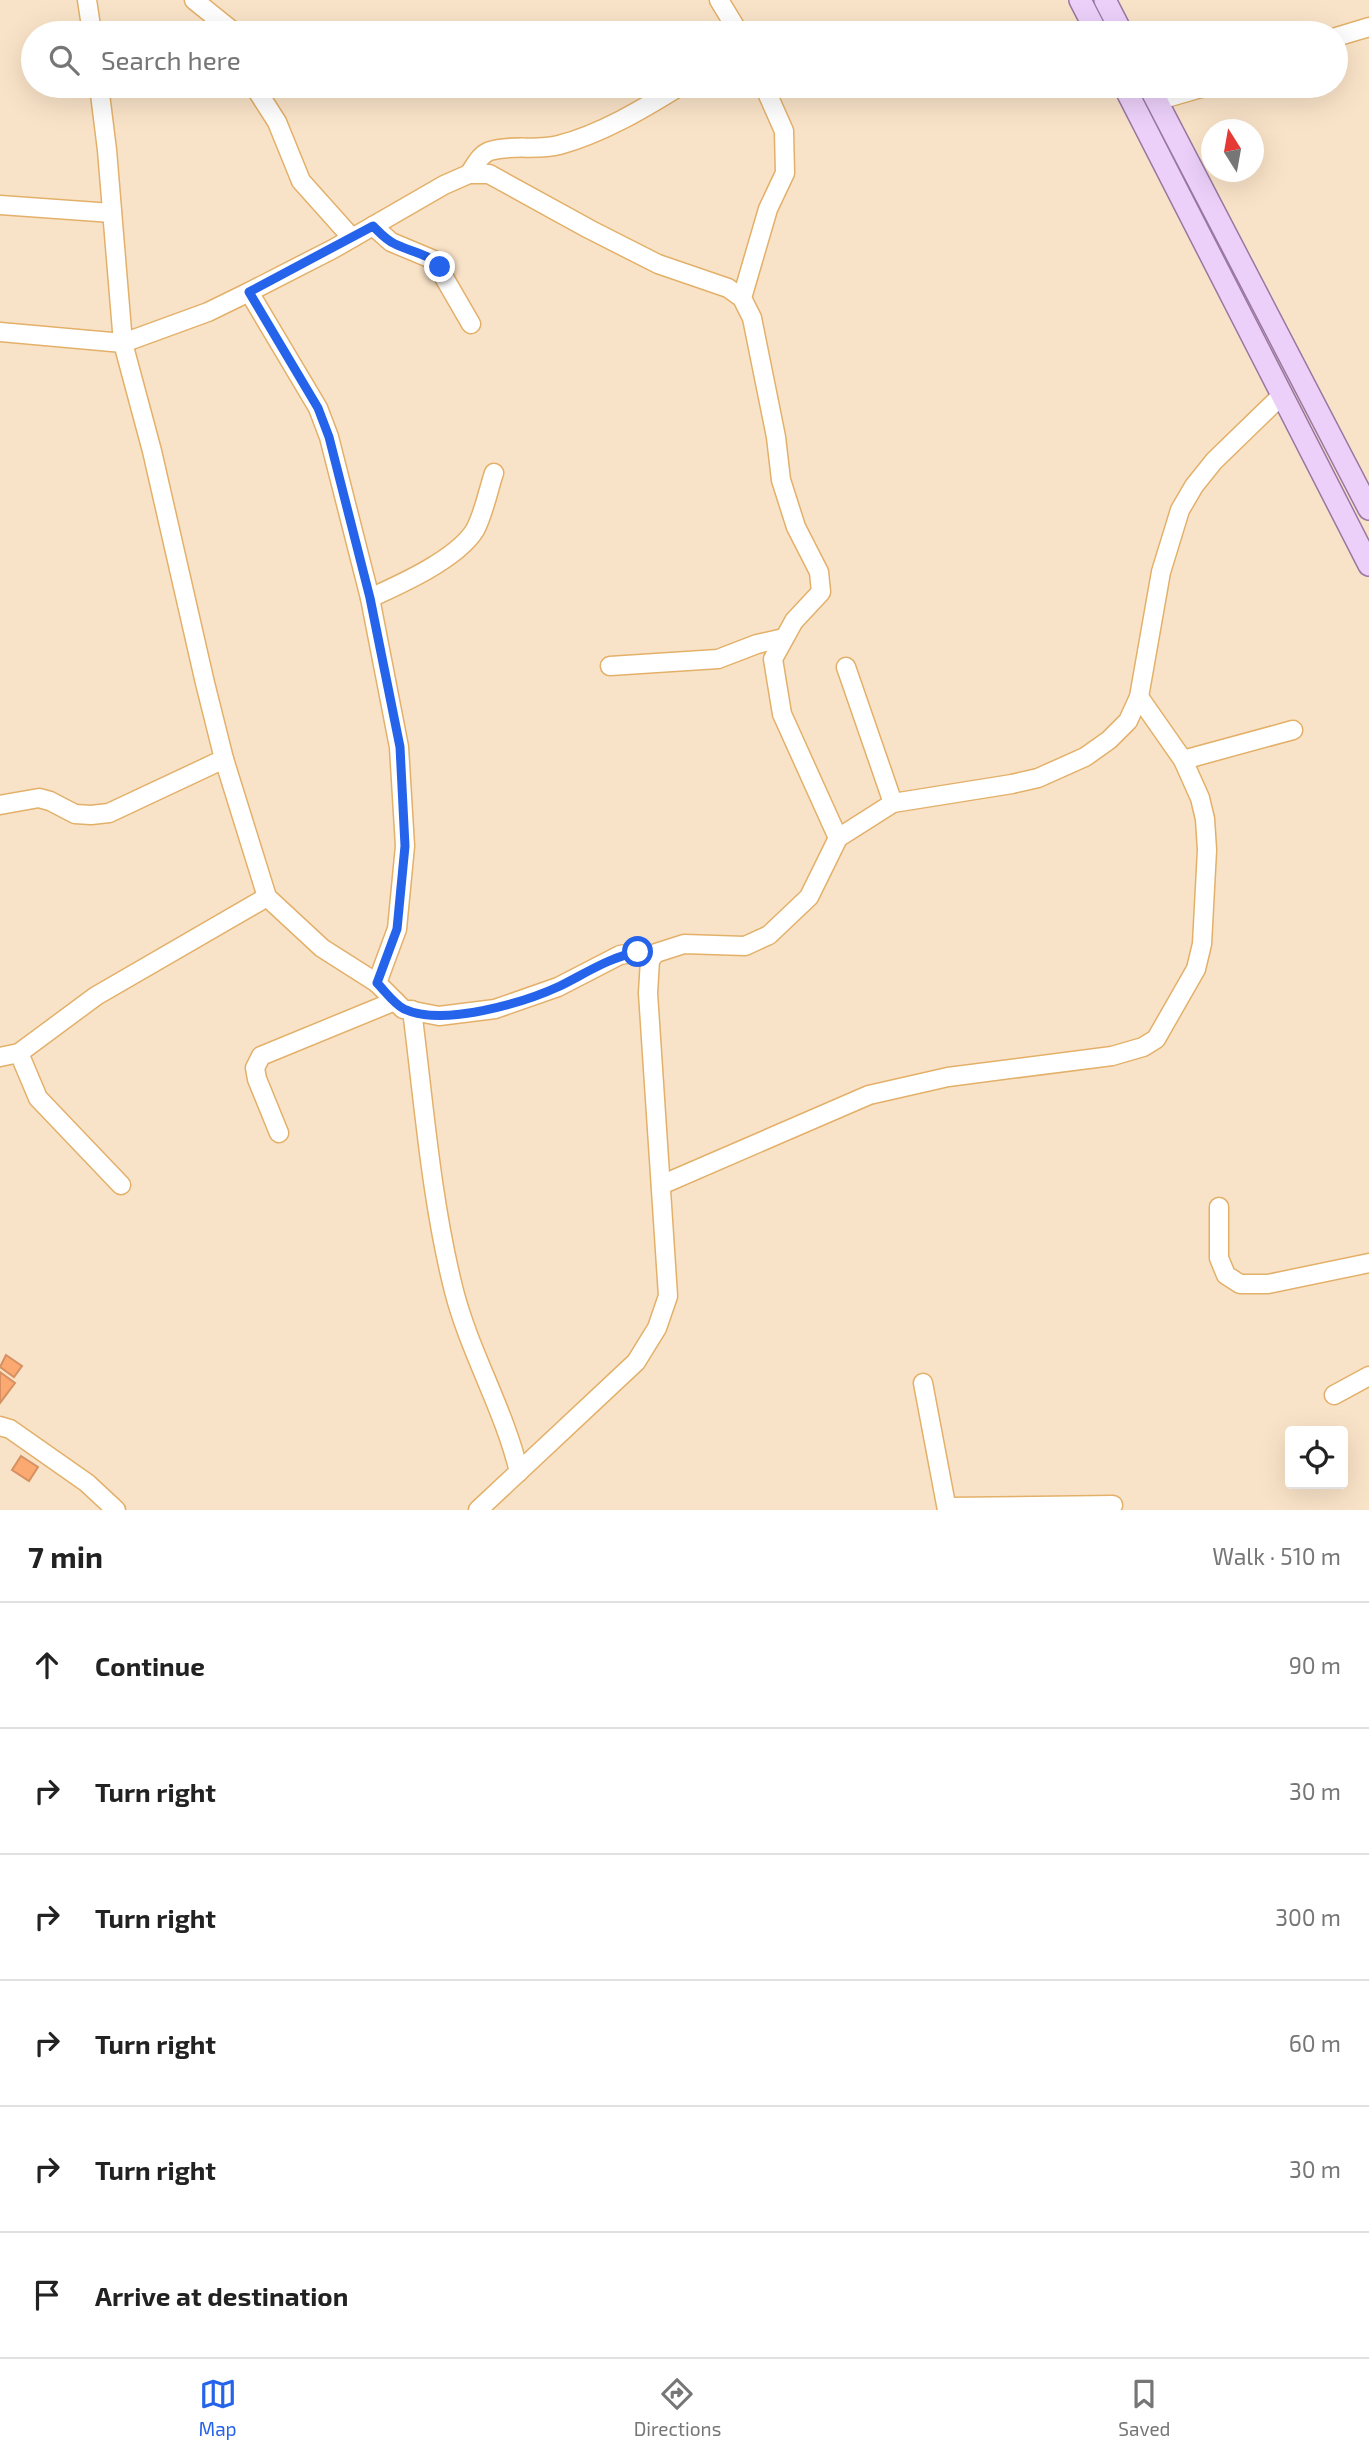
<!DOCTYPE html>
<html lang="en">
<head>
<meta charset="utf-8">
<style>
	:root { --surface:#fff; --page:#f6f6f6; --text:#222; --muted:#767676; --line:#e0e0e0; --accent:#2563eb }
	body { margin:0; font-family:"Exo 2",sans-serif; background:var(--page); color:var(--text) }
	.controls { position:absolute; right:21px; bottom:21px; display:grid; overflow:hidden; border-radius:7px; box-shadow:0 7px 28px #0002 }
	.controls button { width:63px; height:63px; display:grid; place-items:center; padding:0; border:0; border-bottom:2px solid var(--line); background:var(--surface); color:var(--text); font:35px sans-serif }
	.compass { position:absolute; left:1201px; top:119px; width:63px; height:63px; border-radius:50%; background:var(--surface); box-shadow:0 7px 28px #0002; rotate:349deg }
	.stop { position:absolute; width:21px; height:21px; margin:-16px; border:5px solid #2563eb; border-radius:50%; background:#fff }
	.stop.end { background:#2563eb; border-color:#fff; box-shadow:0 2px 7px #0008 }
	.list { margin:0; padding:0; list-style:none }
	h2 { display:flex; justify-content:space-between; align-items:center; height:91px; margin:0; padding:0 28px; font-size:30px }
	h2 small { font-size:23px; font-weight:400; color:var(--muted) }
	.list li { display:grid; grid-template-columns:46px 1fr auto; gap:21px; align-items:center; box-sizing:border-box; height:126px; padding:0 28px; border-top:2px solid var(--line) }
	.list b { display:block; font-size:26px; white-space:nowrap }
	.list em { font-size:23px; font-style:normal; color:var(--muted) }
	.icon { flex:none; width:38px; height:38px; fill:none; stroke:currentColor; stroke-width:2; stroke-linecap:round; stroke-linejoin:round }
	.map { position:relative; flex:none; width:1369px; height:1510px; overflow:hidden }
	.search { position:absolute; background:var(--surface); box-shadow:0 7px 28px #0002; left:21px; right:21px; top:21px; height:77px; display:flex; align-items:center; gap:18px; box-sizing:border-box; padding:0 24px; border-radius:38px; color:var(--muted); font-size:26px }
	.sheet { height:847px; background:var(--surface) }
	nav { display:flex; justify-content:space-around; align-items:center; box-sizing:border-box; height:98px; border-top:2px solid var(--line); background:var(--surface); font-size:19px; color:var(--muted) }
	nav a { display:grid; justify-items:center; gap:4px }
	nav .on { color:var(--accent) }
	.map>svg:first-child { display:block }
	.building { fill:#fca971; stroke:#d79061; stroke-width:2 }
	.lines { fill:none; stroke-linecap:round; stroke-linejoin:round }
	.minor-casing { stroke:#e3b069; stroke-width:21 }
	.major-casing { stroke:#9977a1; stroke-width:24 }
	.minor { stroke:#fff; stroke-width:18 }
	.major { stroke:#ecd0fa; stroke-width:21 }
	.route { stroke:#2563eb; stroke-width:9 }
</style>
</head>
<body>
<div class="map">
<svg width="1369" height="1510" viewBox="0 0 1369 1510">
	<rect width="100%" height="100%" fill="#f9e3c8"/>
	<g class="building">
		<polygon points="6,1355 22,1366 14,1377 0,1367"/>
		<polygon points="0,1372 15,1383 0,1403"/>
		<polygon points="21,1456 38,1467 29,1481 12,1470"/>
	</g>
	<g class="lines">
		<g class="minor-casing">
			<g id="minor">
				<polyline points="87,0 92,33"/>
				<polyline points="194,0 235,33"/>
				<polyline points="719,0 739,33"/>
				<polyline points="1336,37 1369,27"/>
				<polyline points="99,86 107,150 123,343 208,312 249,292 318,408 329,437 370,598 399,747 405,846 397,929 377,983"/>
				<polyline points="254,86 277,122 301,181 352,238"/>
				<polyline points="1156,101 1208,86"/>
				<path d="M469 174C475 166 480 154 490 151 512 144 537 151 559 145 601 134 643 109 680 86"/>
				<polyline points="0,205 112,213"/>
				<polyline points="373,226 391,242 434,260 471,324"/>
				<polyline points="249,292 333,249 444,185 469,174 489,174 589,229 658,264 728,288 742,298 752,318 776,437 781,480 796,527 819,572 821,592 794,621 773,659 782,714 838,838"/>
				<polyline points="742,298 768,209 785,173 784,131 764,86"/>
				<polyline points="0,332 123,343 152,451 205,683 224,759 267,897 322,948 377,983 403,1009 439,1016 495,1009 558,987 620,955 638,952 650,960"/>
				<path d="M370 598C401 584 457 559 475 530 484 513 488 491 494 473"/>
				<polyline points="610,666 718,659 757,644 784,638"/>
				<polyline points="846,667 893,803"/>
				<polyline points="1183,760 1293,730"/>
				<polyline points="0,805 39,798 50,801 75,814 91,815 109,813 224,759"/>
				<path d="M412 1010C424 1104 431 1200 454 1291 470 1353 504 1409 519 1472"/>
				<polyline points="19,1053 38,1098 121,1185"/>
				<polyline points="0,1057 19,1053 96,996 267,897"/>
				<polyline points="279,1133 257,1079 255,1068 261,1056 395,1001"/>
				<polyline points="661,1185 869,1095 948,1077 1112,1056 1143,1047 1156,1039 1196,969 1202,944 1207,850 1205,819 1200,798 1183,760 1139,697"/>
				<polyline points="1219,1207 1219,1258 1226,1275 1240,1284 1268,1284 1369,1263"/>
				<polyline points="923,1383 947,1510"/>
				<polyline points="1334,1395 1369,1376"/>
				<polyline points="0,1426 10,1429 87,1483 116,1510"/>
				<polyline points="947,1507 1113,1505"/>
				<polyline points="478,1510 636,1362 657,1328 668,1296 648,993 650,960 656,953 684,944 745,946 769,935 809,897 838,838 893,803 1012,784 1038,778 1085,757 1109,740 1128,721 1139,697 1161,572 1180,510 1194,486 1214,461 1282,395"/>
			</g>
		</g>
		<g class="major-casing">
			<g id="major">
				<polyline points="1080,0 1097,33"/>
				<polyline points="1105,0 1122,33"/>
				<polyline points="1124,86 1369,565"/>
				<polyline points="1149,86 1369,509"/>
			</g>
		</g>
		<use href="#minor" class="minor"/>
		<use href="#major" class="major"/>
	</g>
	<g class="lines">
		<path class="route" d="M440 267C428 253 411 252 395 244 386 240 380 233 373 226L249 292 318 408 329 437 370 598 400 747 405 846 397 929 377 983C385 991 394 1004 404 1009 443 1027 523 1003 560 986 586 973 610 957 638 952"/>
	</g>
</svg>
<div class="controls">
<button><svg class="icon" aria-label="locate" viewBox="0 0 24 24"><circle cx="12" cy="12" r="6"/><path d="M12 2v4M12 18v4M2 12h4M18 12h4"/></svg></button>
</div>
<svg class="compass" viewBox="-18 -18 36 36"><path d="M0-13l5 13h-10z" fill="#e53935"/><path d="M0 13l5-13h-10z" fill="#767676"/></svg>
<div class="stop" style="left:638px;top:952px"></div>
<div class="stop end" style="left:440px;top:267px"></div>
<div class="search"><svg class="icon" aria-label="search" viewBox="0 0 24 24"><circle cx="10" cy="10" r="6"/><path d="M15 15l6 6"/></svg>Search here</div>
</div>
<section class="sheet">
<h2>7 min<small>Walk · 510 m</small></h2>
<ul class="list">
<li><svg class="icon" aria-label="ahead" viewBox="0 0 24 24"><path d="M12 20V5M6 11l6-6 6 6"/></svg><div><b>Continue</b></div><em>90 m</em></li>
<li><svg class="icon" aria-label="right" viewBox="0 0 24 24"><path d="M7 20v-9h11M14 6l5 5-5 5"/></svg><div><b>Turn right</b></div><em>30 m</em></li>
<li><svg class="icon" aria-label="right" viewBox="0 0 24 24"><path d="M7 20v-9h11M14 6l5 5-5 5"/></svg><div><b>Turn right</b></div><em>300 m</em></li>
<li><svg class="icon" aria-label="right" viewBox="0 0 24 24"><path d="M7 20v-9h11M14 6l5 5-5 5"/></svg><div><b>Turn right</b></div><em>60 m</em></li>
<li><svg class="icon" aria-label="right" viewBox="0 0 24 24"><path d="M7 20v-9h11M14 6l5 5-5 5"/></svg><div><b>Turn right</b></div><em>30 m</em></li>
<li><svg class="icon" aria-label="arrive" viewBox="0 0 24 24"><path d="M6 21V4h12l-3 4 3 4H6"/></svg><div><b>Arrive at destination</b></div></li>
</ul>
</section>
<nav>
<a class="on"><svg class="icon" aria-label="map" viewBox="0 0 24 24"><path d="M3 6l6-2 6 2 6-2v14l-6 2-6-2-6 2zM9 4v14M15 6v14"/></svg>Map</a>
<a><svg class="icon" aria-label="directions" viewBox="0 0 24 24"><path d="M12 3l9 9-9 9-9-9zM9 14v-3h6M13 9l2 2-2 2"/></svg>Directions</a>
<a><svg class="icon" aria-label="saved" viewBox="0 0 24 24"><path d="M7 4h10v16l-5-4-5 4z"/></svg>Saved</a>
</nav>
</body>
</html>
